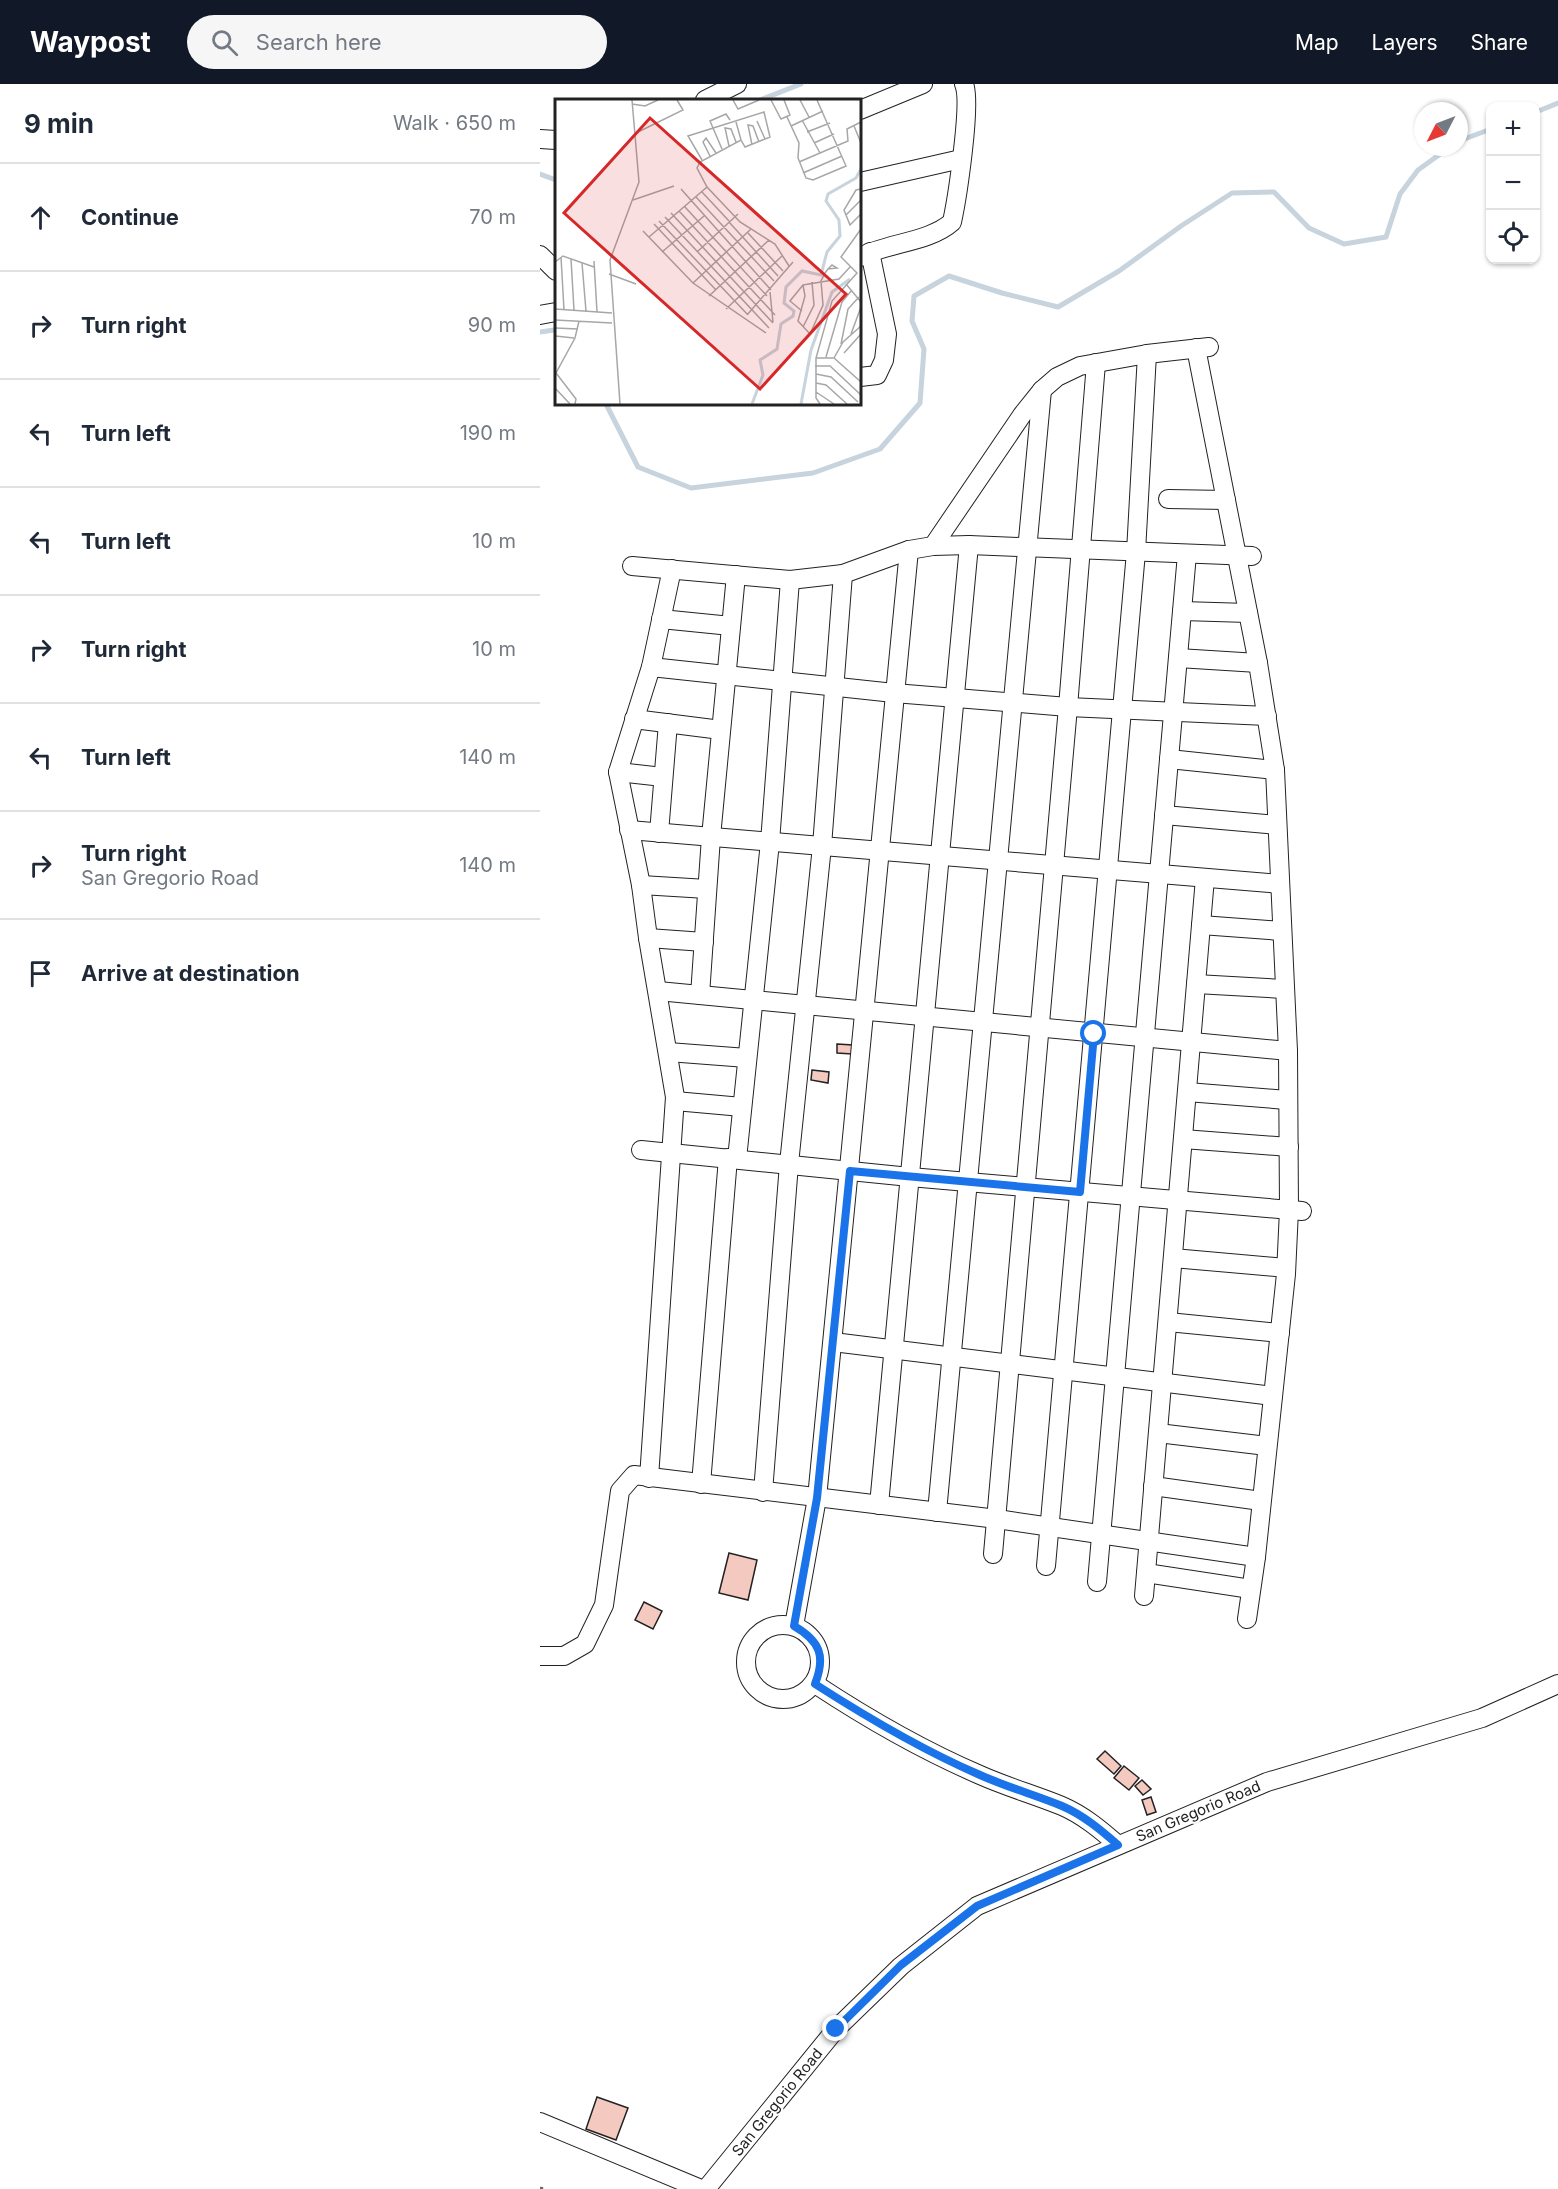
<!DOCTYPE html>
<html lang="en">
<head>
<meta charset="utf-8">
<style>
	:root { --surface:#fff; --page:#f6f6f7; --text:#1f2937; --muted:#747a83; --line:#e0e1e3; --accent:#111827 }
	body { margin:0; font-family:Inter,sans-serif; background:var(--page); color:var(--text) }
	.controls { position:absolute; right:18px; top:18px; display:grid; overflow:hidden; border-radius:12px; box-shadow:0 2px 4px #0004 }
	.controls button { width:54px; height:54px; display:grid; place-items:center; padding:0; border:0; border-bottom:2px solid var(--line); background:var(--surface); color:var(--text); font:30px sans-serif }
	.compass { position:absolute; left:874px; top:18px; width:54px; height:54px; border-radius:50%; background:var(--surface); box-shadow:0 2px 4px #0004; rotate:228deg }
	.stop { position:absolute; width:18px; height:18px; margin:-14px; border:4px solid #1a73e8; border-radius:50%; background:#fff }
	.stop.end { background:#1a73e8; border-color:#fff; box-shadow:0 2px 6px #0008 }
	.list { margin:0; padding:0; list-style:none }
	h2 { display:flex; justify-content:space-between; align-items:center; height:78px; margin:0; padding:0 24px; font-size:26px }
	h2 small { font-size:20px; font-weight:400; color:var(--muted) }
	.list li { display:grid; grid-template-columns:39px 1fr auto; gap:18px; align-items:center; box-sizing:border-box; height:108px; padding:0 24px; border-top:2px solid var(--line) }
	.list b { display:block; font-size:22px; white-space:nowrap }
	.list p { margin:0; font-size:20px; white-space:nowrap; color:var(--muted) }
	.list em { font-size:20px; font-style:normal; color:var(--muted) }
	.icon { flex:none; width:33px; height:33px; fill:none; stroke:currentColor; stroke-width:2; stroke-linecap:round; stroke-linejoin:round }
	.map { position:relative; flex:none; width:1018px; height:2105px; overflow:hidden }
	header { display:flex; align-items:center; gap:36px; box-sizing:border-box; height:84px; padding:0 30px; background:var(--accent); color:#fff }
	header strong { font-size:28px }
	nav { display:flex; gap:33px; margin-inline-start:auto; font-size:21px }
	.search { width:420px; height:54px; background:var(--page); display:flex; align-items:center; gap:15px; box-sizing:border-box; padding:0 21px; border-radius:33px; color:var(--muted); font-size:22px }
	main { display:flex }
	aside { flex:1; background:var(--surface) }
	.map>svg:first-child { display:block }
	.lines { fill:none; stroke-linecap:round; stroke-linejoin:round }
	.stream { stroke:#c7d3dd; stroke-width:5 }
	.building { fill:#f3c9c0; stroke:#222; stroke-width:1.5 }
	.minor-casing { stroke:#222; stroke-width:20 }
	.path { stroke:#646464; stroke-width:3; stroke-dasharray:4.5 3; stroke-linecap:butt }
	.minor { stroke:#fff; stroke-width:18 }
	.route { stroke:#1a73e8; stroke-width:8 }
	.labels { text-anchor:middle; dominant-baseline:central; stroke-width:4.5; stroke-linejoin:round; paint-order:stroke }
	.street-label { font-size:15px; fill:#222; stroke:#fff }
	.inset-river { fill:none; stroke:#c7d3dd; stroke-width:3 }
	.inset-road { fill:none; stroke:#a7a7a7; stroke-width:1.5 }
	.view { fill:#d62828; fill-opacity:0.15; stroke:#d62828; stroke-width:3 }
	.inset-edge { fill:none; stroke:#222; stroke-width:3 }
</style>
</head>
<body>
<header>
<strong>Waypost</strong>
<div class="search"><svg class="icon" aria-label="search" viewBox="0 0 24 24"><circle cx="10" cy="10" r="6"/><path d="M15 15l6 6"/></svg>Search here</div>
<nav><a>Map</a><a>Layers</a><a>Share</a></nav>
</header>
<main>
<aside>
<h2>9 min<small>Walk · 650 m</small></h2>
<ul class="list">
<li><svg class="icon" aria-label="ahead" viewBox="0 0 24 24"><path d="M12 20V5M6 11l6-6 6 6"/></svg><div><b>Continue</b></div><em>70 m</em></li>
<li><svg class="icon" aria-label="right" viewBox="0 0 24 24"><path d="M7 20v-9h11M14 6l5 5-5 5"/></svg><div><b>Turn right</b></div><em>90 m</em></li>
<li><svg class="icon" aria-label="left" viewBox="0 0 24 24"><path d="M17 20v-9H6M10 6l-5 5 5 5"/></svg><div><b>Turn left</b></div><em>190 m</em></li>
<li><svg class="icon" aria-label="left" viewBox="0 0 24 24"><path d="M17 20v-9H6M10 6l-5 5 5 5"/></svg><div><b>Turn left</b></div><em>10 m</em></li>
<li><svg class="icon" aria-label="right" viewBox="0 0 24 24"><path d="M7 20v-9h11M14 6l5 5-5 5"/></svg><div><b>Turn right</b></div><em>10 m</em></li>
<li><svg class="icon" aria-label="left" viewBox="0 0 24 24"><path d="M17 20v-9H6M10 6l-5 5 5 5"/></svg><div><b>Turn left</b></div><em>140 m</em></li>
<li><svg class="icon" aria-label="right" viewBox="0 0 24 24"><path d="M7 20v-9h11M14 6l5 5-5 5"/></svg><div><b>Turn right</b><p>San Gregorio Road</p></div><em>140 m</em></li>
<li><svg class="icon" aria-label="arrive" viewBox="0 0 24 24"><path d="M6 21V4h12l-3 4 3 4H6"/></svg><div><b>Arrive at destination</b></div></li>
</ul>
</aside>
<div class="map">
<svg width="1018" height="2105" viewBox="0 0 1018 2105">
	<rect width="100%" height="100%" fill="#fff"/>
	<g class="lines">
		<g class="stream">
			<polyline points="220,16 261,0"/>
			<polyline points="996,28 1018,19"/>
			<polyline points="919,57 951,45"/>
			<polyline points="0,90 16,96"/>
			<polyline points="0,248 14,246 16,247"/>
			<polyline points="66,320 98,383 151,404 273,389 340,365 380,319 384,265 372,237 374,212 409,192 462,209 518,223 579,187 641,142 692,109 734,108 769,144 804,160 846,153 860,110 878,86 910,63"/>
		</g>
	</g>
	<g class="building">
		<polygon points="297,960 313,961 312,970 297,969"/>
		<polygon points="272,986 289,988 288,999 271,996"/>
		<polygon points="189,1469 217,1476 208,1516 179,1509"/>
		<polygon points="104,1518 122,1527 113,1545 95,1536"/>
		<polygon points="565,1667 581,1682 574,1690 557,1675"/>
		<polygon points="584,1682 599,1694 589,1706 574,1694"/>
		<polygon points="602,1696 611,1705 603,1711 595,1702"/>
		<polygon points="611,1713 616,1728 607,1731 602,1716"/>
		<polygon points="57,2013 88,2024 76,2056 46,2045"/>
	</g>
	<g class="lines">
		<g class="minor-casing">
			<g id="minor">
				<polyline points="165,16 197,0"/>
				<polyline points="320,26 383,0"/>
				<polyline points="0,55 16,56"/>
				<polyline points="320,98 421,75"/>
				<polyline points="0,171 16,187"/>
				<path d="M320 173C347 159 390 158 412 138 417 115 432 18 424 0"/>
				<polyline points="0,231 16,228"/>
				<polyline points="656,264 718,579 735,686 748,967 749,1126 746,1190 716,1473 707,1535"/>
				<polyline points="320,293 337,291 344,276 347,250 330,168"/>
				<polyline points="628,415 686,416"/>
				<polyline points="393,462 482,331 502,306 517,293 540,282 607,270 669,263"/>
				<polyline points="92,482 250,496 303,490 369,466 393,462 429,461 712,472"/>
				<polyline points="642,527 708,529"/>
				<polyline points="121,535 191,542"/>
				<polyline points="638,574 718,579"/>
				<polyline points="111,583 354,609 528,623 727,632"/>
				<polyline points="94,635 181,646"/>
				<polyline points="629,675 735,686"/>
				<polyline points="78,688 123,693"/>
				<polyline points="624,731 737,741"/>
				<polyline points="89,746 740,800"/>
				<polyline points="119,749 128,639"/>
				<polyline points="101,801 167,805"/>
				<polyline points="661,841 742,847"/>
				<polyline points="108,854 164,858"/>
				<polyline points="656,900 744,905"/>
				<polyline points="118,907 748,967"/>
				<polyline points="160,911 171,753 196,491"/>
				<polyline points="128,968 207,974"/>
				<polyline points="647,1008 747,1016"/>
				<polyline points="135,1017 202,1023"/>
				<polyline points="643,1055 749,1063"/>
				<polyline points="101,1066 370,1093 762,1127"/>
				<polyline points="197,1075 230,758 250,496"/>
				<polyline points="633,1174 746,1184"/>
				<polyline points="628,1238 740,1249"/>
				<polyline points="293,1258 733,1312"/>
				<polyline points="618,1349 727,1362"/>
				<polyline points="109,1394 135,1013 108,854 101,801 78,688 111,583 132,485"/>
				<polyline points="161,1400 188,1074"/>
				<polyline points="613,1402 721,1417"/>
				<polyline points="223,1408 249,1080 282,762 303,490"/>
				<polyline points="339,1421 429,461"/>
				<polyline points="397,1428 502,306"/>
				<polyline points="453,1470 528,623 556,279"/>
				<polyline points="506,1482 596,468 607,270"/>
				<polyline points="606,1489 711,1505"/>
				<polyline points="557,1498 647,470"/>
				<polyline points="604,1512 665,794"/>
				<circle cx="243" cy="1578" r="37"/>
				<polyline points="254,1542 277,1414 369,466"/>
				<polyline points="0,1572 24,1572 45,1560 64,1521 80,1407 94,1391 457,1435 716,1473"/>
				<path d="M275 1600C328 1635 382 1666 440 1691 467 1703 495 1711 522 1722 543 1731 561 1746 578 1761"/>
				<polyline points="0,2038 161,2105"/>
				<polyline points="166,2105 296,1945 361,1882 437,1822 727,1698 942,1634 1018,1600"/>
			</g>
		</g>
		<polyline class="path" points="0,2104 3,2105"/>
		<use href="#minor" class="minor"/>
	</g>
	<g class="lines">
		<path class="route" d="M296 1945 361 1881 437 1822 578 1761C561 1746 543 1731 522 1722 495 1711 467 1703 440 1691 382 1666 328 1634 275 1600 286 1572 280 1557 254 1542L277 1414 310 1087 540 1108 554 950"/>
	</g>
	<g class="labels">
		<g class="street-label">
			<text transform="translate(658 1727) rotate(-23)">San Gregorio Road</text>
			<text transform="translate(237 2018) rotate(-51)">San Gregorio Road</text>
		</g>
	</g>
	<g transform="translate(15 15)">
		<rect width="306" height="306" fill="#fff"/>
		<path class="inset-river" d="M197 305 208 276 205 261 222 250 226 225 238 217 239 212 229 204 231 188 247 172 266 176 272 153 285 137 284 121 271 102 273 95 301 79 306 70M246 305 256 251 277 193 295 180"/>
		<path class="inset-road" d="M178 1 183 10 204 1M216 1 226 20 235 16 229 1M245 1 254 18M77 5 90 7 103 1M232 18 244 44 243 59 251 79 258 81 291 67 262 1M247 21 265 54M202 22 210 40M181 23 186 41M236 27 268 12M299 27 306 44M252 33 275 24M81 34 128 11 122 1M259 44 279 35M197 46 193 26 198 27 204 43M174 47 170 29 176 30 181 43M167 50 155 22 171 15 175 21M155 57 148 43 151 39 161 54M147 61 133 37 209 13 215 38 190 48 186 41 145 63 142 69 152 88 185 123 220 145 234 167M244 63 293 42 292 30 306 23M248 74 287 57M126 90 216 191M306 90 301 91 289 111 295 126 306 115M147 93 174 122M141 98 219 182M78 101 119 87M130 108 212 197M124 112 220 216M116 114 218 224M291 116 306 101M110 118 214 229M104 122 193 216M174 123 223 177M99 125 161 191M88 132 138 184 211 234M193 134 228 172M94 138 152 88M107 153 149 117M142 153 183 115M6 158 9 211M16 160 19 211M39 162 42 213M0 163 8 157 39 168M27 164 31 212M54 175 81 185M138 184 196 130M291 185 306 203M248 186 250 197 243 222 255 235 268 206 266 182 270 174 273 170 277 166 282 169 273 170M215 193 218 223M154 197 214 141M0 210 57 214M171 210 227 157M247 212 235 202 248 186 284 180 295 168M192 216 238 163M0 221 57 224M248 228 259 206 257 183M0 229 23 230M296 235 306 208M0 237 19 239M286 245 293 210 304 198M289 254 306 235M271 258 287 203 297 191M261 259H279L306 283M279 259 288 243 306 227M260 267H275L306 296M261 275 276 278 303 303M261 284 271 286 292 305M0 289 15 305M261 293 279 305M20 305 21 300 1 274 20 239 24 222M65 305 55 161 84 83 77 1M265 305 261 299V259L277 202 302 174 286 158 306 130"/>
		<path class="view" d="M95 19 291 195 205 290 9 114Z"/>
		<rect width="306" height="306" class="inset-edge"/>
	</g>
</svg>
<div class="controls">
<button>+</button>
<button>−</button>
<button><svg class="icon" aria-label="locate" viewBox="0 0 24 24"><circle cx="12" cy="12" r="6"/><path d="M12 2v4M12 18v4M2 12h4M18 12h4"/></svg></button>
</div>
<svg class="compass" viewBox="-18 -18 36 36"><path d="M0-13l5 13h-10z" fill="#e53935"/><path d="M0 13l5-13h-10z" fill="#747a83"/></svg>
<div class="stop" style="left:554px;top:950px"></div>
<div class="stop end" style="left:296px;top:1945px"></div>
</div>
</main>
</body>
</html>
